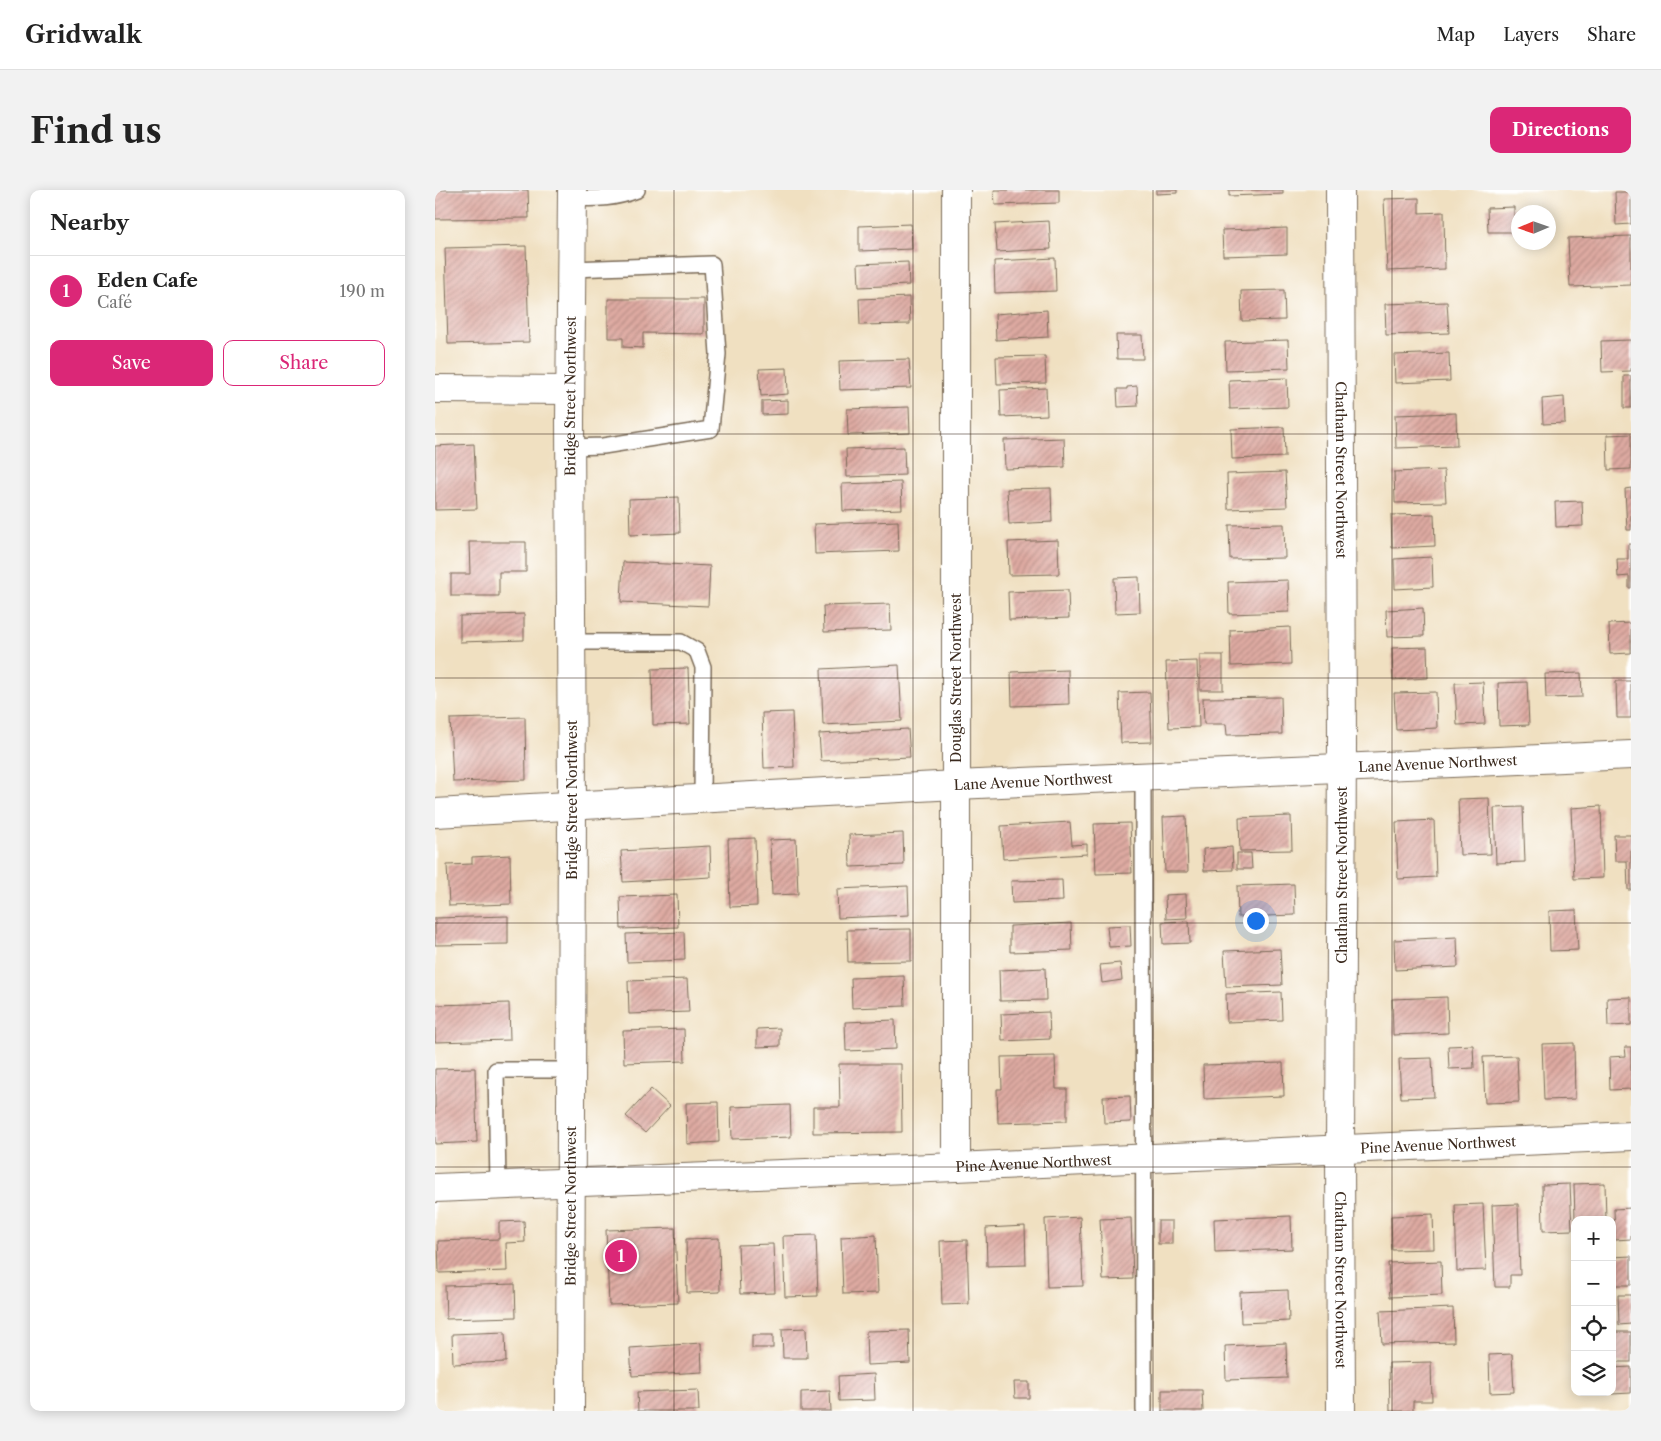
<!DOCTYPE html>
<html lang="en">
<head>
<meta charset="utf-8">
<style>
	:root { --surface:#fff; --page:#f2f2f2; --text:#222; --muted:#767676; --line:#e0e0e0; --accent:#db2777 }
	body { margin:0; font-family:"Libre Caslon Text",serif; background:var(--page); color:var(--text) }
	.controls { position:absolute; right:15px; bottom:15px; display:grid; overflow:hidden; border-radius:10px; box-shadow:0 2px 12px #0003 }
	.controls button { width:45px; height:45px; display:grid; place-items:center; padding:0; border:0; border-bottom:1px solid var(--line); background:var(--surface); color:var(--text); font:25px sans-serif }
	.compass { position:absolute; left:1076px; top:15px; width:45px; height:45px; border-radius:50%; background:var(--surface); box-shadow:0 2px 12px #0003; rotate:268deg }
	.you { position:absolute; left:820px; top:730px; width:18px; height:18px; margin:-12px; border:4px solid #fff; border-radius:50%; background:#1a73e8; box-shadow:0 0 0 8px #1a73e833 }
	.badge { display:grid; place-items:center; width:32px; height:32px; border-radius:50%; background:var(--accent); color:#fff; font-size:16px; font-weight:700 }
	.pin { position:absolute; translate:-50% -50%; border:2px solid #fff; box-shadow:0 1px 5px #0006 }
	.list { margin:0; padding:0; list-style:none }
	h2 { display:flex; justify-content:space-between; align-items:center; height:65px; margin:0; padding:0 20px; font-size:21px }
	h2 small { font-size:16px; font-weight:400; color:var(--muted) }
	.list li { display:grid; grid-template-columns:32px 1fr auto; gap:15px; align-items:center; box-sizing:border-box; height:70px; padding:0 20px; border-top:1px solid var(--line) }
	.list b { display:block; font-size:19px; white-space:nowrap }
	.list p { margin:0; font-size:16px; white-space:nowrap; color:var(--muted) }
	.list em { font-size:16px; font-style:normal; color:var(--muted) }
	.actions { display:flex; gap:10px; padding:15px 20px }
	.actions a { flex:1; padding:11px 0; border:1px solid var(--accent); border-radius:10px; text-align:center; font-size:18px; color:var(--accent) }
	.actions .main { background:var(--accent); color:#fff }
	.icon { flex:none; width:28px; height:28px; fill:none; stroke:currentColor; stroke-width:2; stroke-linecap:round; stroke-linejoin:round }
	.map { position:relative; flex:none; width:1196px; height:1221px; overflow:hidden; border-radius:10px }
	header { display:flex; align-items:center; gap:30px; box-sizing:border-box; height:70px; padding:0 25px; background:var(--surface); border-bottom:1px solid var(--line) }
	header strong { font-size:24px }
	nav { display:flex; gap:28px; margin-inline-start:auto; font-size:18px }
	.intro { display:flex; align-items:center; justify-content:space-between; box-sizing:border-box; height:120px; padding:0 30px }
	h1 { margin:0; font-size:35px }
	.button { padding:12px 22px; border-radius:10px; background:var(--accent); color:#fff; font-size:18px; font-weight:700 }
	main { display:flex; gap:30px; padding:0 30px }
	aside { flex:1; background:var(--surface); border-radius:10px; box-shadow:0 2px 12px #0003 }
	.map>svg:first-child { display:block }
	.building { fill:url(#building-hatch) }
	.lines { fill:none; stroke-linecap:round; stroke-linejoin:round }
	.lane-casing { stroke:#7a6a57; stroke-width:18 }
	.street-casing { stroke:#7a6a57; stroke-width:30 }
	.secondary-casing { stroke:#7a6a57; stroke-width:30 }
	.lane { stroke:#fff; stroke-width:15 }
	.street { stroke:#fff; stroke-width:28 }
	.secondary { stroke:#fff; stroke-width:28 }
	.grid { fill:none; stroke:#3b2a1e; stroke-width:1; stroke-opacity:0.55 }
	.labels { text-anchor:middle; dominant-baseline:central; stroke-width:4; stroke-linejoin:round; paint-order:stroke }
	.street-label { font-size:14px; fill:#3b2a1e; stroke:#fff }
</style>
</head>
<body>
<header>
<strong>Gridwalk</strong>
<nav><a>Map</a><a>Layers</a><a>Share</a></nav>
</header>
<div class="intro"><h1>Find us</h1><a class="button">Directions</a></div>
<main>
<aside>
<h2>Nearby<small></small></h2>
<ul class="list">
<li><span class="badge">1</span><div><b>Eden Cafe</b><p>Café</p></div><em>190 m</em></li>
</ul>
<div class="actions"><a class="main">Save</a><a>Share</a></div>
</aside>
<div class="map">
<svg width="1196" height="1221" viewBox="0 0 1196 1221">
	<defs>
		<pattern id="building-hatch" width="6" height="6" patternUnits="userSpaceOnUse" patternTransform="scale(1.25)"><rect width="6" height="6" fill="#deaaa2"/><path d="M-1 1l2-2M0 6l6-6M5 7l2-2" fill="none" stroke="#b58b83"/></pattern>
	</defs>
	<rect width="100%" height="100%" fill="#fff"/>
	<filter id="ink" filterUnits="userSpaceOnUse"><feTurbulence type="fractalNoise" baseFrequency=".02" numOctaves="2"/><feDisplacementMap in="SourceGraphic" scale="10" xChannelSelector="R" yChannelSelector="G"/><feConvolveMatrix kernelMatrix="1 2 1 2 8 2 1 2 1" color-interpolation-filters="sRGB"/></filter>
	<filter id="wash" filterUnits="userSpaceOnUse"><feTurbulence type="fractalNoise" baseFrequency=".0096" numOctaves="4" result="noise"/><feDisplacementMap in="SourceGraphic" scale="20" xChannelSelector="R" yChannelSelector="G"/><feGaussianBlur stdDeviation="1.12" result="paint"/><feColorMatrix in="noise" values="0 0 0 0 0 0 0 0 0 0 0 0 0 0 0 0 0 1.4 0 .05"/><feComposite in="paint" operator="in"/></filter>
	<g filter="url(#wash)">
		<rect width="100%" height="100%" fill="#f0e0c1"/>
		<g id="blocks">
			<g class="building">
				<polygon points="0,0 93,0 94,28 0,29"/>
				<polygon points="559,0 624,0 624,13 560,15"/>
				<polygon points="721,0 742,0 742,3 721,4"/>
				<polygon points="794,0 848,0 848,4 794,6"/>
				<polygon points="1180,2 1196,2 1196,34 1181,35"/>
				<polygon points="984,8 984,23 1009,22 1010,79 952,81 949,9"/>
				<polygon points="1079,17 1079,42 1053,42 1052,18"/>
				<polygon points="614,31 616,59 562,62 560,34"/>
				<polygon points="476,34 477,59 424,61 424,36"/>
				<polygon points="852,38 852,64 788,66 787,40"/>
				<polygon points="1196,46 1196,95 1135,97 1133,48"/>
				<polygon points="91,56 94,152 13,154 10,58"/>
				<polygon points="620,68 621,101 560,103 559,71"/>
				<polygon points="473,72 474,95 424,97 423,74"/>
				<polygon points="849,100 850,130 807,131 806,101"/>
				<polygon points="474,107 475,134 425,135 424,109"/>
				<polygon points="173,109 269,109 269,144 208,143 208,158 188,157 188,148 173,148"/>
				<polygon points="1012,112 1014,143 951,145 950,114"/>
				<polygon points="612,120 613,147 561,150 560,124"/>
				<polygon points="681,145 707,145 708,169 682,169"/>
				<polygon points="853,150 854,178 791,180 790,152"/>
				<polygon points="1196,150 1196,181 1167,182 1166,151"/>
				<polygon points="1014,163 1015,191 960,193 959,165"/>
				<polygon points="610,166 611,193 562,194 561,167"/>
				<polygon points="474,169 476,198 405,200 404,171"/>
				<polygon points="352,178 353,204 326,206 324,179"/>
				<rect x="1189" y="186" width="7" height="32"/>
				<polygon points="852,188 853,217 795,219 794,190"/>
				<polygon points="702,196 703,216 683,217 682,199 692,199 692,197"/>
				<polygon points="611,198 612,225 566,227 565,200"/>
				<polygon points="1129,207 1130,233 1108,234 1107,209"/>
				<polygon points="353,210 353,224 327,225 327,211"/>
				<polygon points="474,217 475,243 413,245 412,219"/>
				<polygon points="1021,223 1022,256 961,258 960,225"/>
				<polygon points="849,237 850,267 797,269 796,239"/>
				<polygon points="1196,244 1196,279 1173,280 1172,245"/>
				<polygon points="629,248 630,277 570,279 569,250"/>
				<polygon points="39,254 42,319 0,320 0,256"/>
				<polygon points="469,257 470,285 412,287 411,259"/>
				<polygon points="1009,280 1011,312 960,313 959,282"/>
				<polygon points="850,282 852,317 793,319 792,284"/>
				<polygon points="466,292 467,319 408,321 407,294"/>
				<polygon points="616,298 617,332 574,334 572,299"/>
				<polygon points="1196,298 1196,340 1192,340 1190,299"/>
				<polygon points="244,307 245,343 195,345 194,309"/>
				<polygon points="1147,311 1148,336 1121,337 1120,312"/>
				<polygon points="999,324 1000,356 957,358 956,325"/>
				<polygon points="463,331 464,361 380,364 379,334"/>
				<polygon points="849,334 850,368 795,369 794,335"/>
				<polygon points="623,350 624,384 574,385 573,352"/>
				<polygon points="34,352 91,352 91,382 64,382 64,406 16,406 16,384 35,384"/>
				<polygon points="1193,354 1196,354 1196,398 1194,398 1194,386 1183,387 1182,369 1193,369"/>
				<polygon points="997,367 998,397 960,399 959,369"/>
				<polygon points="188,372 275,376 273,416 186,412"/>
				<polygon points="704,387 705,422 680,423 679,388"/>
				<polygon points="853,390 854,422 794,424 793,392"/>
				<polygon points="633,400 634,428 574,430 573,402"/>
				<polygon points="455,414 456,440 389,442 388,416"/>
				<polygon points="988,418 989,446 952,447 951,420"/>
				<polygon points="89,424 89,450 25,452 25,426"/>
				<polygon points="1196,433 1196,463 1175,464 1174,434"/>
				<polygon points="855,437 856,474 796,476 795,440"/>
				<polygon points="992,457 993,488 958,490 957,458"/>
				<rect x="765" y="465" width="23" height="35"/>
				<polygon points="762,471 764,537 734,538 731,472"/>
				<polygon points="464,475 467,531 388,535 386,479"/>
				<polygon points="253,478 255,534 218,535 217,479"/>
				<polygon points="633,480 634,514 577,516 576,482"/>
				<polygon points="1146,483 1147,507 1111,508 1110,484"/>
				<polygon points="1181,491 1196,491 1196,528 1182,528"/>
				<polygon points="1048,492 1050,534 1022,535 1020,493"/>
				<polygon points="1092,492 1094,535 1064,536 1063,493"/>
				<polygon points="715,502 717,552 686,553 684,503"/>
				<polygon points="1001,502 1002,538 961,540 959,503"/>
				<polygon points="846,507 847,544 792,545 791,534 769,534 768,508"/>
				<polygon points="357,522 359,577 329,578 327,523"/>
				<polygon points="90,527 91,590 18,592 15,529"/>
				<polygon points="473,539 475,567 386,571 384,544"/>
				<polygon points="1054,608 1056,664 1025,665 1023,609"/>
				<polygon points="1166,616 1168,688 1139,689 1136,618"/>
				<polygon points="1088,617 1090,672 1061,673 1059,618"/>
				<polygon points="751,626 753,682 730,682 728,627"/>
				<polygon points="856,626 857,660 805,661 804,628"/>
				<polygon points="999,630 1001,687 963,689 961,632"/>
				<polygon points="635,632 637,655 652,654 652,664 568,669 566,636"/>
				<polygon points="695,633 697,683 661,684 659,634"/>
				<polygon points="468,643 469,675 415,677 414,645"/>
				<polygon points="1179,645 1196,645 1196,700 1193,700 1192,671 1180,671"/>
				<polygon points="320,648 322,716 295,717 293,649"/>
				<polygon points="361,649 363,704 337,705 335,650"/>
				<polygon points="275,656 276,687 188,692 186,661"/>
				<polygon points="797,657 798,680 769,681 768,659"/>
				<polygon points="802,663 816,663 817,679 802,679"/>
				<polygon points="75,665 76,714 14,716 12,675 37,674 37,667"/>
				<polygon points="627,690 628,711 577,713 576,691"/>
				<polygon points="859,694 860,725 803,727 802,696"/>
				<polygon points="473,696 474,725 403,728 402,699"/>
				<polygon points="751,704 752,728 731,729 730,705"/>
				<polygon points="242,705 243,737 186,739 185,707"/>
				<polygon points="1141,720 1143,760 1115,761 1114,721"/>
				<polygon points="73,726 73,754 0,755 0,728"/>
				<polygon points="754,731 755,753 728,754 727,732"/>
				<polygon points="636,733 637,760 575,762 575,736"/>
				<polygon points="695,735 696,756 674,757 672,736"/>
				<polygon points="476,739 476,771 413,772 412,740"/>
				<polygon points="249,742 250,770 192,772 191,744"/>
				<polygon points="1022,747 1023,777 960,780 959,750"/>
				<polygon points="845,759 847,795 791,797 789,761"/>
				<polygon points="685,773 687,790 667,793 665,775"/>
				<polygon points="610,778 611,810 565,811 564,780"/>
				<polygon points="469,786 470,816 417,818 416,788"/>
				<polygon points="252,789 254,822 194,824 193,791"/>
				<polygon points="846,802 847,830 792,832 791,804"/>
				<polygon points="1012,807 1013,843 958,845 957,809"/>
				<polygon points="1196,807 1196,835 1173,836 1172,808"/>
				<polygon points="74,813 75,850 0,852 0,815"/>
				<polygon points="614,822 615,849 567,851 566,824"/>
				<polygon points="460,830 461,859 411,861 410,832"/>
				<polygon points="345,838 345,856 322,857 322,839"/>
				<polygon points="249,839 250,871 189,873 188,841"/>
				<polygon points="1139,853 1140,909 1109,910 1107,854"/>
				<polygon points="1038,855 1039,878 1014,879 1013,856"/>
				<polygon points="1190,857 1196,857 1196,899 1175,900 1174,867 1191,866"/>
				<polygon points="620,866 621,899 632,899 632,931 563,933 562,899 567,899 566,867"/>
				<polygon points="1082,866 1084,912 1050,913 1048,867"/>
				<polygon points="997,868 999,907 966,908 964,869"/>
				<polygon points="848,873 849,906 769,909 768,875"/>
				<polygon points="404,874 466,874 467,942 378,943 378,917 405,917"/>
				<polygon points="40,878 42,952 0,954 0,879"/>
				<polygon points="216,899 235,916 210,943 191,926"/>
				<polygon points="695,906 696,932 669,933 668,907"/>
				<polygon points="283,912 284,952 252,954 251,913"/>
				<polygon points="355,915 356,947 297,949 296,917"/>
				<polygon points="1170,993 1171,1030 1140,1030 1139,994"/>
				<polygon points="1135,994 1137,1040 1108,1041 1107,995"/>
				<polygon points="1048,1014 1051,1080 1022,1081 1020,1015"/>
				<polygon points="1083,1014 1085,1085 1075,1085 1075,1097 1060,1097 1057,1015"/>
				<polygon points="1196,1018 1196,1049 1180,1050 1179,1019"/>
				<polygon points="998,1024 999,1059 957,1060 956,1026"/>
				<polygon points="856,1026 857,1059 780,1062 779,1029"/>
				<polygon points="645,1027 648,1096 612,1097 610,1029"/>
				<polygon points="696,1028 698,1089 668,1090 665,1029"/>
				<polygon points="89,1031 90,1052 71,1053 72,1081 4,1083 3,1051 64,1049 64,1032"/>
				<rect x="723" y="1031" width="14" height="23"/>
				<polygon points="590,1036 591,1075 552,1076 551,1038"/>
				<polygon points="240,1038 243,1113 174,1115 171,1040"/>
				<polygon points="381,1045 383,1106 350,1107 348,1046"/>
				<polygon points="441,1045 443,1103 408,1104 406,1047"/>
				<polygon points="284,1048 285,1102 252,1103 251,1049"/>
				<polygon points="532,1050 534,1114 507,1115 505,1051"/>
				<polygon points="338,1054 340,1103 305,1104 303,1055"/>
				<polygon points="1196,1066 1196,1095 1177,1095 1177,1067"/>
				<polygon points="1006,1071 1007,1105 955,1107 953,1073"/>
				<polygon points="80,1094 81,1127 11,1129 10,1096"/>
				<polygon points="853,1100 854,1131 806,1133 805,1102"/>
				<polygon points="1183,1105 1196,1105 1196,1134 1184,1135"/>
				<polygon points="1018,1118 1019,1152 947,1154 945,1121"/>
				<polygon points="371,1138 372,1168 348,1168 347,1139"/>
				<polygon points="474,1140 475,1173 432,1175 431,1141"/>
				<polygon points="70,1142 71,1172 18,1174 17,1144"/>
				<rect x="1177" y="1142" width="19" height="30"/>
				<rect x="317" y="1145" width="21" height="13"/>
				<polygon points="266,1153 267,1182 197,1186 195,1158"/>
				<polygon points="851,1153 852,1188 791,1190 790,1156"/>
				<polygon points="1077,1164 1079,1202 1055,1203 1054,1165"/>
				<polygon points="996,1172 997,1211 978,1211 978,1221 955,1221 954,1173"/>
				<polygon points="1196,1177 1196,1203 1177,1204 1177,1178"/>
				<polygon points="439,1184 440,1210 404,1211 403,1186"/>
				<polygon points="579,1192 594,1192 594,1208 580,1208"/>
				<polygon points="263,1200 264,1221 203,1221 202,1202"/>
				<polygon points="727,1200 767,1200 768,1221 727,1221"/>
				<polygon points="395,1201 396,1221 366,1221 366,1202"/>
			</g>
		</g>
	</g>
	<g filter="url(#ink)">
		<use href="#blocks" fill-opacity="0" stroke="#7a6a57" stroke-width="1"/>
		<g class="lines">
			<g class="lane-casing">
				<g id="lane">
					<path d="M137 8C161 9 179 9 202 0"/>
					<polyline points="135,257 168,256 276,239 283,164 277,74 136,79"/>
					<polyline points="136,452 246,452 262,461 268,477 267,609"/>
					<polyline points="708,587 709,1221"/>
					<polyline points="63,995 61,880 137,880"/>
				</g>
			</g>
			<g class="street-casing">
				<g id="street">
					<path id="s1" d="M905 0 907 554 905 959 906 1221"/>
					<polyline points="0,199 135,200"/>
					<polyline points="521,977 521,0"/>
					<path id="s2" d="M0 998 521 977 1196 946"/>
				</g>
			</g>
			<g class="secondary-casing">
				<g id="secondary">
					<path id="s3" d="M0 623 521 595 1196 565"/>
					<path id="s4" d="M135 1221 137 616 135 231 137 0"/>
				</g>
			</g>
			<use href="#lane" class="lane"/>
			<use href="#street" class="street"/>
			<use href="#secondary" class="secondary"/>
		</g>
	</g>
	<path class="grid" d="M239 0V1221M478 0V1221M718 0V1221M957 0V1221M0 244H1196M0 488H1196M0 733H1196M0 977H1196"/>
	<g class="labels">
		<g class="street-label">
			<text stroke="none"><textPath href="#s4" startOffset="1015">Bridge Street Northwest</textPath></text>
			<text stroke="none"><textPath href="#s1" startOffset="280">Chatham Street Northwest</textPath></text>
			<text transform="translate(521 488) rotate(-90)">Douglas Street Northwest</text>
			<text stroke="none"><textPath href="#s3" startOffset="1004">Lane Avenue Northwest</textPath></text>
			<text stroke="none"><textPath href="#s3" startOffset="599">Lane Avenue Northwest</textPath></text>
			<text transform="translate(137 610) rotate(-90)">Bridge Street Northwest</text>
			<text transform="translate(907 685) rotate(-90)">Chatham Street Northwest</text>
			<text stroke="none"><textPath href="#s2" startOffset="1004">Pine Avenue Northwest</textPath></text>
			<text stroke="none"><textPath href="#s2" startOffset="599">Pine Avenue Northwest</textPath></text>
			<text stroke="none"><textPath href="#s4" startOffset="205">Bridge Street Northwest</textPath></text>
			<text stroke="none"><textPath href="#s1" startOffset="1090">Chatham Street Northwest</textPath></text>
		</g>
	</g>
</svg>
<div class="controls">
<button>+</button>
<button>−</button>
<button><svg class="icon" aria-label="locate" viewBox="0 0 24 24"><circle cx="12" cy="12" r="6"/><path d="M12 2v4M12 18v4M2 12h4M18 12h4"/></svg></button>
<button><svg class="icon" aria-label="layers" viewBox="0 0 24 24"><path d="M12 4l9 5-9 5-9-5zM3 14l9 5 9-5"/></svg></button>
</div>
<svg class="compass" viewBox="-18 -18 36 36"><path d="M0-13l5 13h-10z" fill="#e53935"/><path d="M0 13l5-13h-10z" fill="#767676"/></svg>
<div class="you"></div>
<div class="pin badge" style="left:186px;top:1066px">1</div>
</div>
</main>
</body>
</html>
